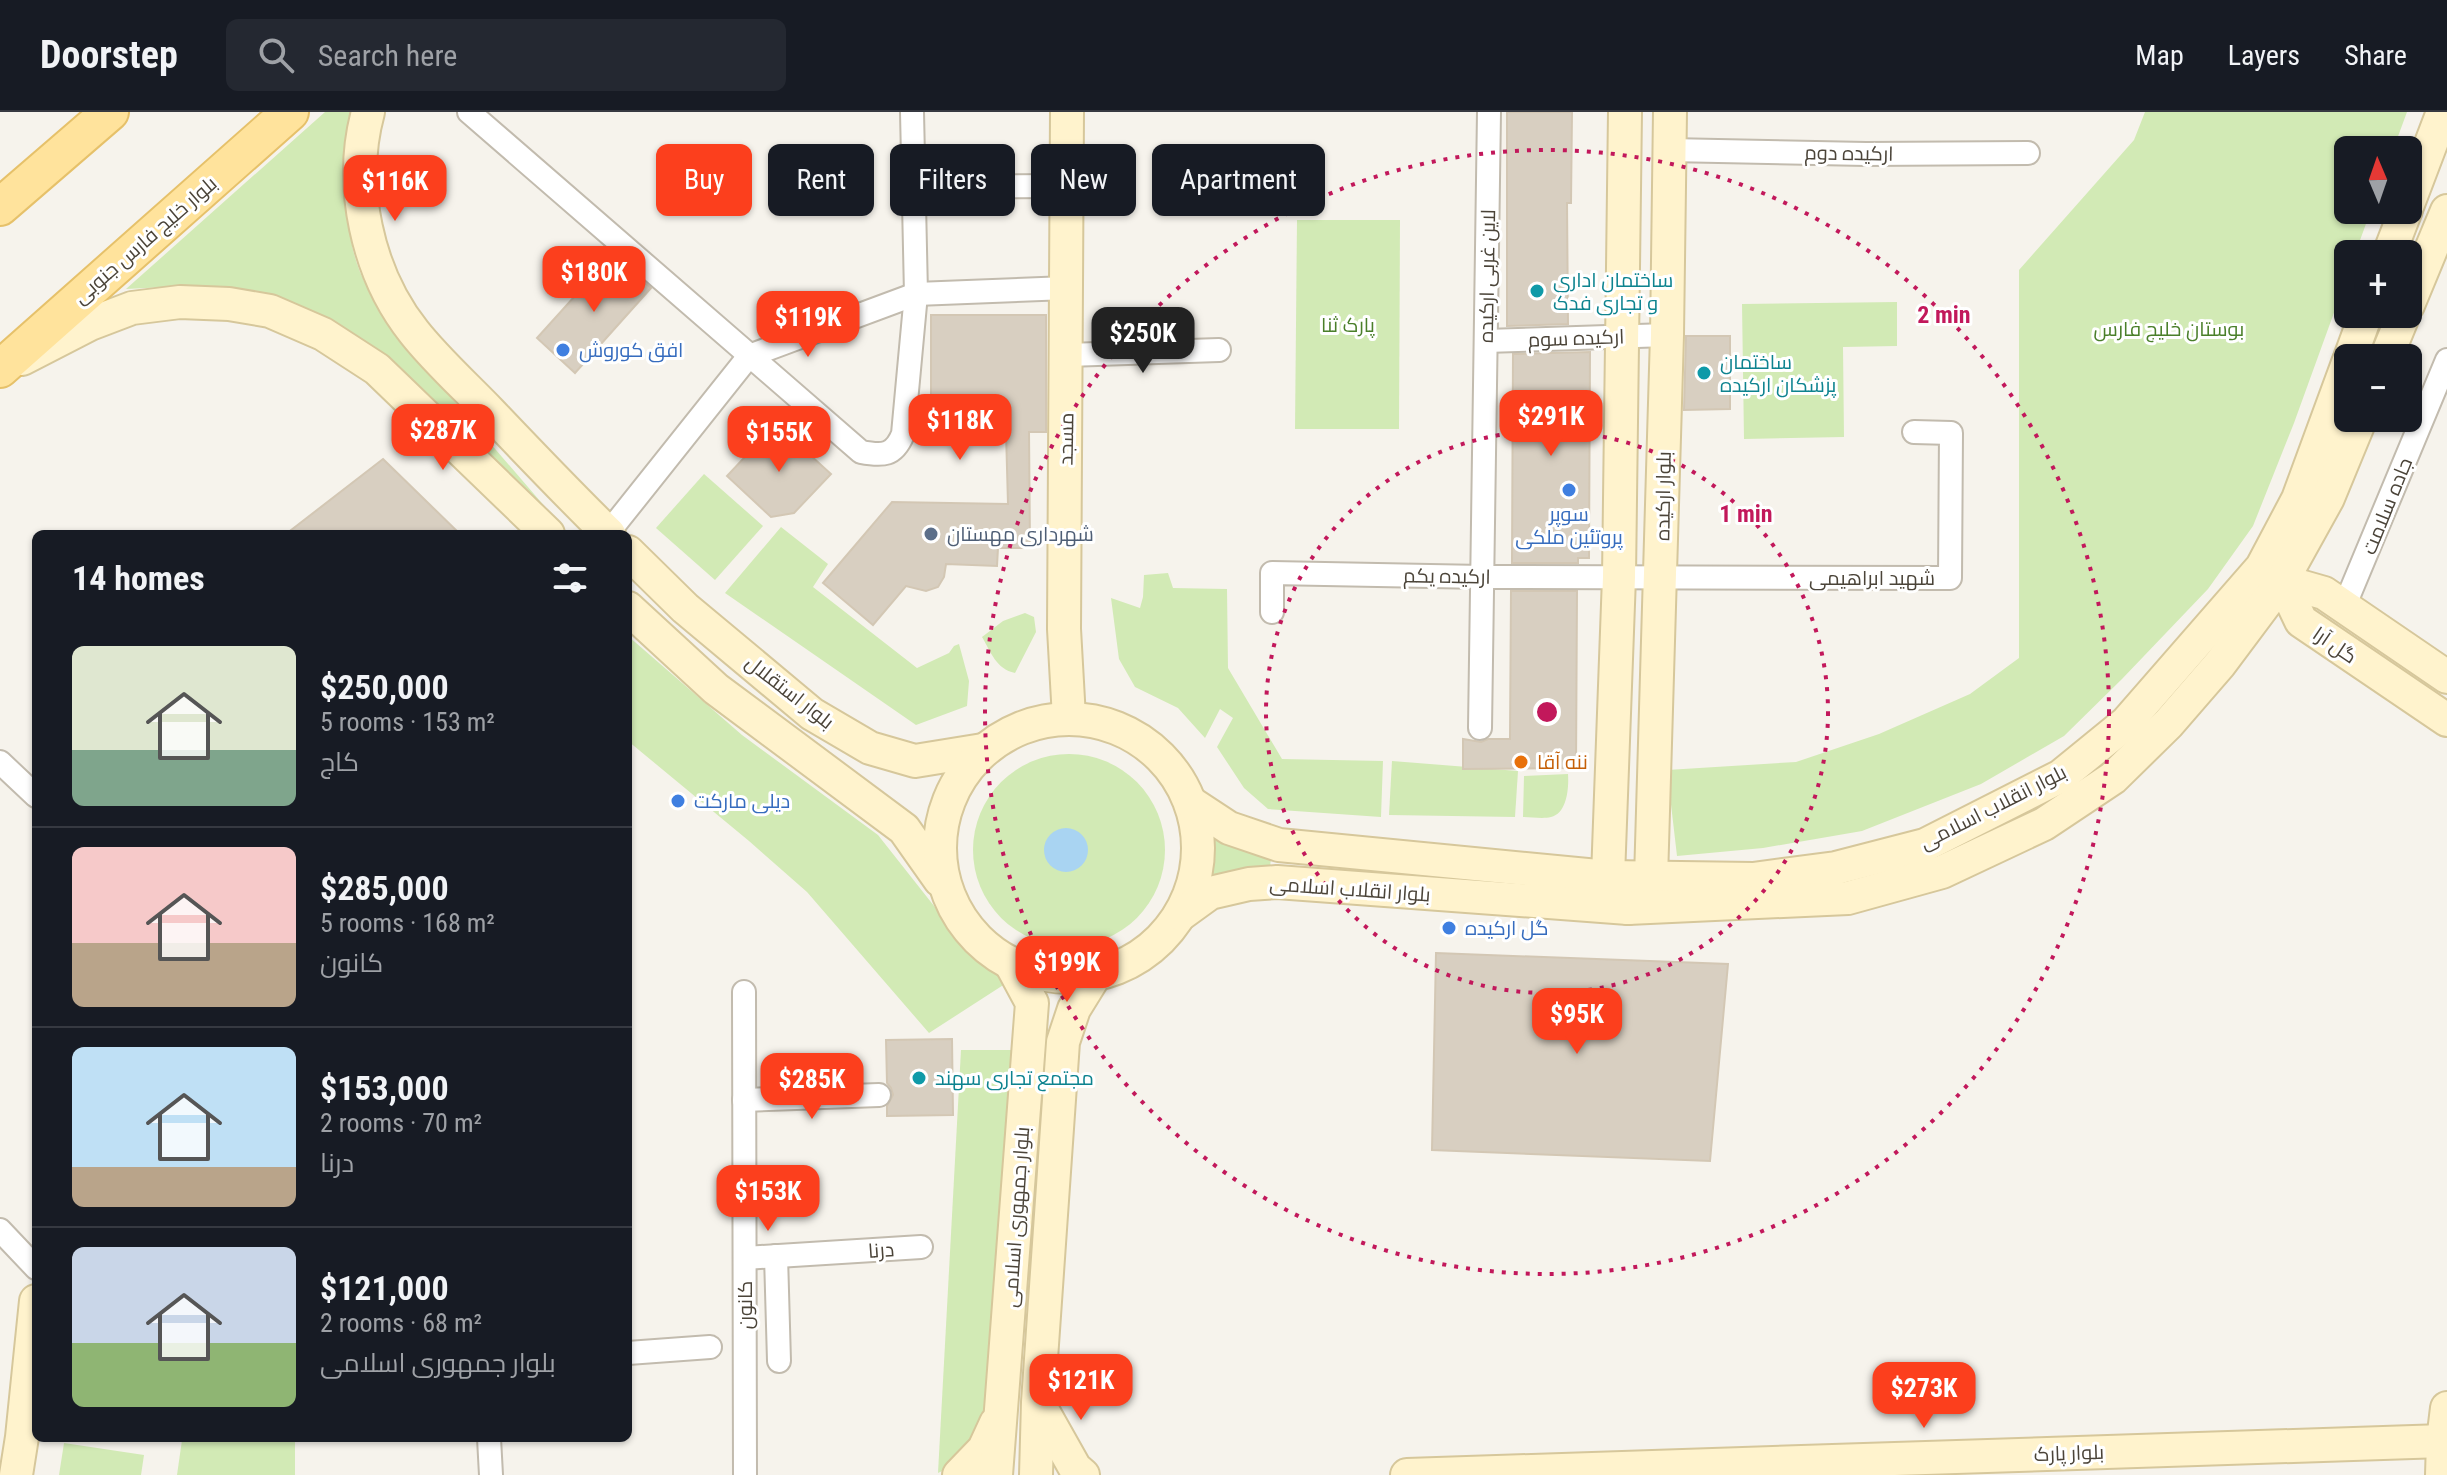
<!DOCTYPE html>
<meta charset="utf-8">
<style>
:root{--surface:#171b24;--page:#242831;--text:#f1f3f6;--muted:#9ea1a6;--line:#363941;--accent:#fc3f1d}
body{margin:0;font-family:"Roboto Condensed",Cairo,sans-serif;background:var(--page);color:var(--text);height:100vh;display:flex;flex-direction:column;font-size:30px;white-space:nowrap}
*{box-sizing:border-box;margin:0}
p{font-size:26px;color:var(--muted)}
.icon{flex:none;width:44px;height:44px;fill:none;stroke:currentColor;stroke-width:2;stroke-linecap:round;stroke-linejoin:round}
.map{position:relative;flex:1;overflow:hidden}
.side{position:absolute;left:32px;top:418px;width:600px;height:912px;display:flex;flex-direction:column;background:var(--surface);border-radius:12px;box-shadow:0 2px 6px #0004}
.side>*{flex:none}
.top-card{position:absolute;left:656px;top:32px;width:760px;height:72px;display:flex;gap:16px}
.needle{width:52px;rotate:358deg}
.controls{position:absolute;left:2334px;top:24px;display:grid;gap:16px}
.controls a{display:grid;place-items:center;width:88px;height:88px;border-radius:12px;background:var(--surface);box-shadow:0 2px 6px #0004;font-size:40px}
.price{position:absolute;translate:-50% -68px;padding:0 18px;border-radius:16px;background:var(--accent);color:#fff;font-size:26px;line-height:52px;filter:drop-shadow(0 2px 4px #0008)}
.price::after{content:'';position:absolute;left:50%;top:48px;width:24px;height:18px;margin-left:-12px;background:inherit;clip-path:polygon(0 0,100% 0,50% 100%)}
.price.current{background:#222;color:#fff}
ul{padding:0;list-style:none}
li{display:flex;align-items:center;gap:24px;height:200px;padding:0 40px}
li+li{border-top:2px solid var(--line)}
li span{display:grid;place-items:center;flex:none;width:224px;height:160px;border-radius:12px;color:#555}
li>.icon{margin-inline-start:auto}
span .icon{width:96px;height:96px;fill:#fffc;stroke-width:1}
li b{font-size:34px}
h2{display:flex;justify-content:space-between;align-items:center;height:96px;padding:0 40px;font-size:34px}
.pill{padding:0 28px;border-radius:12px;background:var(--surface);box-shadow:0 2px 6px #0004;font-size:28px;line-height:72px}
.pill.current{background:var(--accent);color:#fff}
header{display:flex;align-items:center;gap:48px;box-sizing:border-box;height:112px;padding:0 40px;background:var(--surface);border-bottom:2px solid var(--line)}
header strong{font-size:38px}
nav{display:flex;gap:44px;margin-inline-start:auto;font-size:28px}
.search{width:560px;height:72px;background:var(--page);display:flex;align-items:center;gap:20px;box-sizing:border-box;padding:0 28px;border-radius:12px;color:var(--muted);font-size:30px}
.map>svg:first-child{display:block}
</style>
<header>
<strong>Doorstep</strong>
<div class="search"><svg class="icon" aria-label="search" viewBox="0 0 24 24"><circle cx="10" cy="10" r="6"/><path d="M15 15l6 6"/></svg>Search here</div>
<nav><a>Map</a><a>Layers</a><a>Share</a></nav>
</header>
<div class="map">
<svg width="2447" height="1363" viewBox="0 0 2447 1363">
<rect width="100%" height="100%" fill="#f6f3ec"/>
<g fill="#d2eab5">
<path d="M325,0H351C349,52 340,110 360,160C369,182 385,203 398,224L546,396L357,224L299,197L223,176L187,174L126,177Z"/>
<path d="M2145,0H2407L2393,38H2348V98H2371L2355,142H2348V162L2294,311L2253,414L2208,477L2122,567L2064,624L1981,672L1862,719L1763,736L1677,744L1667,658L1796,650L1879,622L1970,582L2019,546V158L2134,28Z"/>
<path d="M1297,108H1400L1399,317H1295Z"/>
<path d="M1897,190V234L1843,235L1844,325L1744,327L1742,192Z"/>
<path d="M704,362L763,414L715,468L656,416Z"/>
<path d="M781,415L828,452L813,475L917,556L949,541L954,534L959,532L969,569L967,594L916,613L725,481Z"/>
<path d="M1168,461L1173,476L1227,477L1228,556L1282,647L1383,649L1381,705L1268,697L1244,676L1217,635L1233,606L1220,597L1205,626L1178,596L1135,575L1119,547L1111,486L1140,496L1143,485L1144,463Z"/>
<path d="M1025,501L1034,505L1036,520L1015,561C996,557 991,540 982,525L1003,509Z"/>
<path d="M628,524L742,623L878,723L953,818L1008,870L929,921L807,780L749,729L628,629Z"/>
<circle cx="1069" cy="738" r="96"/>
<path d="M1392,649L1518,659L1515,705L1389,703Z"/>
<path d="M1568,662C1569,676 1567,701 1551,705C1543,707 1531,705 1523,705L1524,664Z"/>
<path d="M1209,721L1271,743L1270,758L1208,767Z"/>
<path d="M961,938H1020L990,1304L962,1349L938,1361Z"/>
<path d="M237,1326H295V1363H177L182,1328Z"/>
<path d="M64,1331L144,1343L141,1363H59Z"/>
</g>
<circle fill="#a9d4f2" cx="1066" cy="738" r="22"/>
<g fill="#d8cfc1" stroke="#d3c7b4" stroke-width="2">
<path d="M1507,0H1572L1571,91H1567L1568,212L1507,214Z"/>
<path d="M612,143L651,176L575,261L537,226Z"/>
<path d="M931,203H1046V320H1029L1030,436H998L997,454L946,452L944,465L938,475L926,479L906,474L873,513L823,471L892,390L1008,392L1006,320H931Z"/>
<path d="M1686,224H1730V297L1684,298Z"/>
<path d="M1590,240L1589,446H1578V451H1512L1513,242Z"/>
<path d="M776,312L831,362L794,401L771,405L727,364Z"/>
<path d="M383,347L460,422H286Z"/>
<path d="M1511,479H1577L1576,656L1463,657V627L1481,630L1488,627H1510Z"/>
<path d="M1436,841L1728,852L1710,1049L1432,1038Z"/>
<path d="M952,927L953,1003L887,1004V994L893,983L891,976L887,971L886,928Z"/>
</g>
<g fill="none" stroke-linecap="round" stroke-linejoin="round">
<g stroke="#c2bbae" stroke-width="26">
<g id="street">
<path d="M469,0L861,340C883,344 894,344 903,322L916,182L912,0"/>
<path d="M1669,38L1866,42L2028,41"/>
<path d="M914,75L1068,74"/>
<path d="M1486,229L1667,223"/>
<path d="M1067,243L1219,238"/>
<path d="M608,421L749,244L916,182L1067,176"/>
<path d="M2344,495L2447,248"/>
<path d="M1272,500V461L1483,465L1950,466L1951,321L1914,320"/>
<path d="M1480,616L1489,0"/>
<path d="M0,650L36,684"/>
<path d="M744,880L745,1363"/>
<path d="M744,988L879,983"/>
<path d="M0,1118L36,1156"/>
<path d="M776,1144L779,1249"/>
<path d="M745,1146L921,1135"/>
<path d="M628,1241L710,1235"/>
<path d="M489,1326L491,1363"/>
</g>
</g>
<g stroke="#d6c79b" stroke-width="36">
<g id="secondary">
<path d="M368,0C348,73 367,161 414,220C436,248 465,274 490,300C529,341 568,382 609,422"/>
<path d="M1067,0L1064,517L1069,606"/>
<path d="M1625,0L1619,465L1608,765L1628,796L1651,767L1667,223L1670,0"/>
<path d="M2408,92L2443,0"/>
<path d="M2389,142L2406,98"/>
<path d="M2408,193L2447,99"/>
<path d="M2350,246L2366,202"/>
<path d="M2386,246L2404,202"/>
<path d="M22,247L90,212L132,196L180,190L229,192L270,199L323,222L377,257L548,422"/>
<path d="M628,440L685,496L812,602L870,636L915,649L983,638"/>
<path d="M2272,462L2282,469L2324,481L2447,565"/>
<path d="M2282,469L2301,509L2447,608"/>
<path d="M628,496L716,577L904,717L940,768"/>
<circle cx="1069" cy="736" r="129"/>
<path d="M1191,691L1229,716L1279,733L1608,765L1753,767L1836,756L1925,733L2061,664L2126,611L2262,455L2298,387L2348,251"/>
<path d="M1181,802L1210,781L1249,772L1277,770L1628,796L1848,786L1942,760L2044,712L2113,666L2168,612L2220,552L2282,469L2328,386L2361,306"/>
<path d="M1039,1292L1075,1356L1083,1363"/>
<path d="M16,1363L22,1325L36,1189"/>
<path d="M959,1363L984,1337L996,1311"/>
<path d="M996,1363L1032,891L1011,852"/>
<path d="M1036,1363L1038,1290L1063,930L1074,897L1095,863"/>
<path d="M1407,1363L2443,1329"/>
<path d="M2442,1363L2443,1329L2447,1296"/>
</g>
</g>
<g stroke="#e6c16a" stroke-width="40">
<g id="primary">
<path d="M0,95L110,0"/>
<path d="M0,257L290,0"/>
</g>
</g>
<use href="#street" stroke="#fff" stroke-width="22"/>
<use href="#secondary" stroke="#fff3cd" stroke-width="32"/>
<use href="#primary" stroke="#ffe39c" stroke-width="36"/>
</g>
<g fill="none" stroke="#c2185b" stroke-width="4" stroke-dasharray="4 8">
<circle cx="1547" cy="600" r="281"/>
<circle cx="1547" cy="600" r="562"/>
</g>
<g fill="#0f9aa8" stroke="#fff" stroke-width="3">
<circle cx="1537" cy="179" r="8"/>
<circle cx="1704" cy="261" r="8"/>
<circle cx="919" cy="966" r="8"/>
</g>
<g fill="#3f7fe0" stroke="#fff" stroke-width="3">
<circle cx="563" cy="238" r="8"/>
<circle cx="1569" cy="378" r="8"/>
<circle cx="678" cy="689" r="8"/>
<circle cx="1449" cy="816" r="8"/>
</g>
<circle fill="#5c6f8a" stroke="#fff" stroke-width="3" cx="931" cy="422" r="8"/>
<circle fill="#e8710a" stroke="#fff" stroke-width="3" cx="1521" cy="650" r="8"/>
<g text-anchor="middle" stroke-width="6" stroke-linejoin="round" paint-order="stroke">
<g font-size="20" fill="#4b4439" stroke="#fff">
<text transform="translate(1849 41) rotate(1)" y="7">ارکیده دوم</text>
<text transform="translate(145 128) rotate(-41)" y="7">بلوار خلیج فارس جنوبی</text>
<text transform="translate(1487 164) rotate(-89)" y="7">لاین غربی ارکیده</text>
<text transform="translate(1576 226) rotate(-2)" y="7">ارکیده سوم</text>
<text transform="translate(1066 327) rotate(-89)" y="7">مسجد</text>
<text transform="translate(1663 384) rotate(-89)" y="7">بلوار ارکیده</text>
<text transform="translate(2387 394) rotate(-68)" y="7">جاده سلامت</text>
<text transform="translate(1447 464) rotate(1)" y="7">ارکیده یکم</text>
<text x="1872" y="473">شهید ابراهیمی</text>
<text transform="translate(2335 533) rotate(34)" y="7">گل آرا</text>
<text transform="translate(790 580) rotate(38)" y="7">بلوار استقلال</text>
<text transform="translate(1993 695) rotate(-27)" y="7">بلوار انقلاب اسلامی</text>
<text transform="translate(1350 777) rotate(4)" y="7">بلوار انقلاب اسلامی</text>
<text transform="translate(1016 1105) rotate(-86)" y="7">بلوار جمهوری اسلامی</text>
<text transform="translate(881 1138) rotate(-4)" y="7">درنا</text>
<text transform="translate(745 1193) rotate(-90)" y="7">کانون</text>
<text transform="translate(2069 1341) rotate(-2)" y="7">بلوار پارک</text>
</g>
<g font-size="20" fill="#0d838f" stroke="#fff" text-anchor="start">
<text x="1553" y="175">ساختمان اداری<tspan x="1553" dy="23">و تجاری فدک</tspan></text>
<text x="1720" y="257">ساختمان<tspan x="1720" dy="23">پزشکان ارکیده</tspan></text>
<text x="935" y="973">مجتمع تجاری سهند</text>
</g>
<g font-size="20" fill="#4a7f2a" stroke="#fff">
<text x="1348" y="220">پارک ثنا</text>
<text x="2169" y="224">بوستان خلیج فارس</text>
</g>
<g font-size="20" fill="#366cbe" stroke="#fff" text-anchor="start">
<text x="579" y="245">افق کوروش</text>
<text x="1569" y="409" text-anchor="middle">سوپر<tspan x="1569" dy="23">پروتئین ملکی</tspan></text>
<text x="694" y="696">دیلی مارکت</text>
<text x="1465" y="823">گل ارکیده</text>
</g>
<g font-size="20" fill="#4e5e75" stroke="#fff" text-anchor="start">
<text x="947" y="429">شهرداری مهستان</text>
</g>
<g font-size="20" fill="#c56008" stroke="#fff" text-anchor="start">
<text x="1537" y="657">ننه آقا</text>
</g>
</g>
<circle cx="1547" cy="600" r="12" fill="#c2185b" stroke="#fff" stroke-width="4"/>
<g font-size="24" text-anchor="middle" font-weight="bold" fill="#c2185b" stroke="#fff" stroke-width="6" stroke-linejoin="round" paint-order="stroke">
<text x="1944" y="211">2 min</text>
<text x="1746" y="410">1 min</text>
</g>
</svg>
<div class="controls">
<a><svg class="needle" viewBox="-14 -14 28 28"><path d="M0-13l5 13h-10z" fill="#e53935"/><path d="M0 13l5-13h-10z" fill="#9ea1a6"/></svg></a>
<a>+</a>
<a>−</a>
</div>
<b class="price" style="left:395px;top:111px">$116K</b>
<b class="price" style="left:594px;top:202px">$180K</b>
<b class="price" style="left:808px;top:247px">$119K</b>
<b class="price current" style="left:1143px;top:263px">$250K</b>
<b class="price" style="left:1551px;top:346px">$291K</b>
<b class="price" style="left:960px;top:350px">$118K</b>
<b class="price" style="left:443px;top:360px">$287K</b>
<b class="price" style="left:779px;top:362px">$155K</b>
<b class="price" style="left:1067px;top:892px">$199K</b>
<b class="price" style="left:1577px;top:944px">$95K</b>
<b class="price" style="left:812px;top:1009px">$285K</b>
<b class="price" style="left:768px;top:1121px">$153K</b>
<b class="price" style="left:1081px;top:1310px">$121K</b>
<b class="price" style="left:1924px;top:1318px">$273K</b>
<div class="top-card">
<a class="pill current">Buy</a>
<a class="pill">Rent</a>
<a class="pill">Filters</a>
<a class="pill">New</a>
<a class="pill">Apartment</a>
</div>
<section class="side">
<h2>14 homes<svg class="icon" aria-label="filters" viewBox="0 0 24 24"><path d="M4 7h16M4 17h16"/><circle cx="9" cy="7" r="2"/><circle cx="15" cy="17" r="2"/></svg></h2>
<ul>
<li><span style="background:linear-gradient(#dfe7d0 65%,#7fa58c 0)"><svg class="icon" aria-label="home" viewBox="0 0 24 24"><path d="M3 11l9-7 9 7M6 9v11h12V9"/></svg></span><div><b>$250,000</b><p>5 rooms · 153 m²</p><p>کاج</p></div></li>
<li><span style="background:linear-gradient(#f6c9c9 60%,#b9a48a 0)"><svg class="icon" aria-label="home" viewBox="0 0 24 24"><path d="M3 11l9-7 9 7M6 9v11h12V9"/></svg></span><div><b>$285,000</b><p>5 rooms · 168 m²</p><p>کانون</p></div></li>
<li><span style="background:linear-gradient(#bfe0f5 75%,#b9a48a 0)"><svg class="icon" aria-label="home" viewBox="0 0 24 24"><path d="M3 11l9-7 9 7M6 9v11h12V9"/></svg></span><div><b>$153,000</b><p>2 rooms · 70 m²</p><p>درنا</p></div></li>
<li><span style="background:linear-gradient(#c9d6e8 60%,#8fb573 0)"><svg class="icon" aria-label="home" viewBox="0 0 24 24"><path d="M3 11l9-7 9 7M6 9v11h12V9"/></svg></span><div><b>$121,000</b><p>2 rooms · 68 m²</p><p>بلوار جمهوری اسلامی</p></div></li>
</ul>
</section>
</div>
